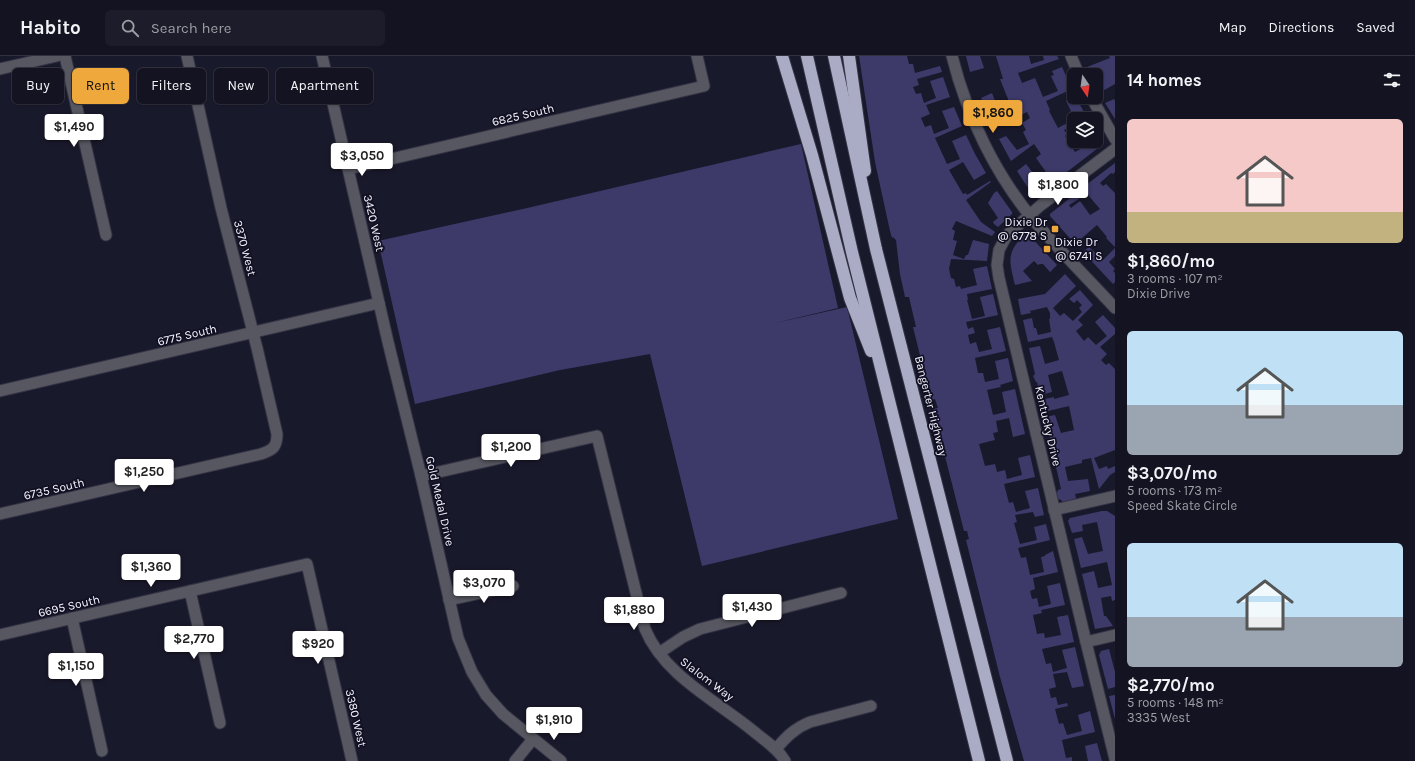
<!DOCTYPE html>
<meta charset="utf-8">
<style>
:root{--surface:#131321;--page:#1c1c2a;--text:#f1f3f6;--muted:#9d9ea5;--line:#32323f;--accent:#eea83c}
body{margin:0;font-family:Karla,sans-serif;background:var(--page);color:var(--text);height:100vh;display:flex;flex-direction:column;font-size:15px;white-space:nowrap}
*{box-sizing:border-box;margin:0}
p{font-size:13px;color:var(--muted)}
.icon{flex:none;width:22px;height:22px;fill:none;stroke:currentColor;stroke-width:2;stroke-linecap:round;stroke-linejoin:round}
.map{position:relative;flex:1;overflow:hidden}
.drawer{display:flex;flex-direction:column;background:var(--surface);width:300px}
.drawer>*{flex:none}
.hud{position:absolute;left:12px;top:12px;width:380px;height:36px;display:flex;gap:8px}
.needle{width:26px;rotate:167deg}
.tools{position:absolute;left:1067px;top:12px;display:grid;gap:8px}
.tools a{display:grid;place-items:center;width:36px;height:36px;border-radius:6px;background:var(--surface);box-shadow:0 1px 3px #0004,0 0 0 1px var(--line);font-size:20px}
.price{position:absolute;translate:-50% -34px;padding:0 9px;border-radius:4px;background:#fff;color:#222;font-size:13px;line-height:26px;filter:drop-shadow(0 1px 2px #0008)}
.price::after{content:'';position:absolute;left:50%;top:24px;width:12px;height:9px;margin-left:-6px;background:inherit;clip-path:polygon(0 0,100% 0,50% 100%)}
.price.selected{background:var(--accent);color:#111}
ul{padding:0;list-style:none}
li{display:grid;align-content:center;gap:8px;height:212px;padding:0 12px}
li span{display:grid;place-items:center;height:124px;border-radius:6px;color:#555}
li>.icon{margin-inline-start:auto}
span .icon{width:72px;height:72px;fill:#fffc;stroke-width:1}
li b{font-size:17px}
h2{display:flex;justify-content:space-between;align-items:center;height:48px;padding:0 12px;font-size:17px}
.pill{padding:0 14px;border-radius:6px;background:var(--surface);box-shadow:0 1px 3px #0004,0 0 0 1px var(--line);font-size:14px;line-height:36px}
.pill.selected{background:var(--accent);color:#111}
header{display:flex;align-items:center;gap:24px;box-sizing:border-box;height:56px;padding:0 20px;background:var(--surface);border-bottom:1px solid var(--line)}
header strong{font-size:19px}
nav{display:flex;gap:22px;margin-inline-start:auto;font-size:14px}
.search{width:280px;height:36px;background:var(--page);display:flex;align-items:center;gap:10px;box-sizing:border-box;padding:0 14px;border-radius:6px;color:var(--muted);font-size:15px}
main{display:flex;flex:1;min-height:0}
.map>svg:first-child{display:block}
</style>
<header>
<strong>Habito</strong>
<div class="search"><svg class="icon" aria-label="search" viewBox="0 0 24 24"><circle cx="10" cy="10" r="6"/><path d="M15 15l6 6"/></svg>Search here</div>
<nav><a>Map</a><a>Directions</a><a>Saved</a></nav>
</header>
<main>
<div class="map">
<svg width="1115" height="705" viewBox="0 0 1115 705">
<rect width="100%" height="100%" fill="#19192c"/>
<g fill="#3d3a6a">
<path d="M859,0H907L909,8H913L915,17L940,10L942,16L917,23L919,29L913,31L916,38L921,37L924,47L936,42L930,25L943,21L950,41L926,49L930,58L921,62L925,71L931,69L934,78L949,72L942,55L954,51L962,70L935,82L947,108L960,103L952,85L966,79L975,98L986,117L974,124L963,106L949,114L963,138L966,137L967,139L990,125L991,126L966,144L981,166L995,176L992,180L956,165L952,173L955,175L953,184L957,185L953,199L964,203L966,199H968L973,184L989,188L987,205L951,203L949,213L951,222L954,223L956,231L960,230L961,233L977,229L973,213L987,210L992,233L967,238L968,244H967L972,263L985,260L980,241L993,238L998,259L966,266L968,273L973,271L975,277L968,279L970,288L976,286L979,296L992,293L987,274L1000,271L1006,295L975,302L978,317H983L985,326L999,323L995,305L1008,302L1013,325L1000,329L1001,331L987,334L993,359L1006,356L1002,336L1015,333L1025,378L1013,381L1009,362L996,365L998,376L993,377L995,384L979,388L985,410L995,408L997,416L1005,414L1007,423L1022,419L1018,402L1030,399L1035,421L1004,428L1009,447L1013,446L1016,456L1030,452L1025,435L1038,432L1044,459L1035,461L1033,456L1015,459L1017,466L1014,467L1020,488L1037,484L1034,471L1046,468L1050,484L1018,492L1021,502L1026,501L1030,519L1044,516L1041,501L1045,500V499L1053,495L1058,516L1033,522L1035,533L1030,535L1032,543L1037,542L1039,551L1051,548L1047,530L1060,527L1065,549L1041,554L1042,557L1033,559L1037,578L1044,577L1045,582L1061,579L1057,561L1068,559L1074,586L1042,593L1046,608L1051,607L1053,616L1067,612L1062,594L1075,591L1084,630L1072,632L1067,616L1053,618L1056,631L1049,633L1051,642L1056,641L1058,649L1067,647L1068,650L1055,653L1059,668L1063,667L1067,679L1082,675L1078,659L1090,655L1095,676L1062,684L1066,702L1072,701V705H1024L1000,621L966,484L969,483L967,475H964L933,353L938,352L935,343L931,344L913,271H916L909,241H905L900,218L896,184L893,181L892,182L890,175L875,106Z"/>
<path d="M966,0H980L984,12L970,16Z"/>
<path d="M996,0H1029L1031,8L1044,4L1043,0H1057L1059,3L1018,17L1022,27L1035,22L1043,41L1058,35L1051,20L1054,19L1052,15L1062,11L1072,33L1046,45L1050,54L1049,55L1058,72L1073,64L1069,57L1071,55L1066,45L1076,41L1087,62L1084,63H1074V69L1064,74L1067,78L1065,80L1075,96L1088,89L1086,85H1096V76L1102,84V89L1037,139L1032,138L1017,115L1026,108L1037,122L1046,116L1036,102L1041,98L1034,88L1011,105L999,83L1006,80L1017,94L1029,88L1023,76L1026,74L1022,67L1030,62L1027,56L994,72L981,42L992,37L998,53L1010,48L1000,23H1003Z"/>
<path d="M1109,0H1115V28L1099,37L1096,31V19H1090L1087,11L1110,2Z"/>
<path d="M1114,43L1115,45V63L1105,47Z"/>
<path d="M801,88L838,252L771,268L847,251L898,463L702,510L650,298L560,314L415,348L378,185L523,153Z"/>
<path d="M1115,107V116L1113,118L1111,117L1100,127L1103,130L1106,128L1115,137V191L1106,182L1107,181L1097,169L1075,188L1050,160V158L1075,138L1079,143L1069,149L1071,152L1080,145L1090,159L1100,153L1082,132Z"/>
<path d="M997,135L1012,156V158L998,171L994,168L993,166L998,162L988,147L994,137Z"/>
<path d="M1025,178H1028L1057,209L1050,216L1043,208H1040L1038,209L1034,205L1023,215L1032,225L1015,229C1009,204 1006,197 1025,178Z"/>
<path d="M1089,191L1103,204L1115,192V200L1109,206L1115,213L1113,215L1115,217V226L1113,228L1083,196Z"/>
<path d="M1065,218L1076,230L1053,252L1060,260L1064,257L1073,265L1082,256L1079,252L1082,249L1077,244L1074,247L1069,243L1080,234L1093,249L1078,264L1083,269L1076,275L1084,285L1088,281L1096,289L1107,280L1095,266L1103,259L1115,272V278L1100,291L1107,298L1101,304L1106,309L1109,307L1115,313V394L1094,402L1099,413L1107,410L1108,413L1115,410V416L1110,419L1099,433L1091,402L1082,404V407L1065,411L1068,425L1088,423L1090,435L1075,438L1076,442L1071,446L1064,447L1061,444L1056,442V439L1058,434L1061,433L1045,361L1055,359L1061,377L1074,374L1069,350L1044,356L1041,344L1054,341V343L1069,339L1062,315L1048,319L1052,336L1040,339L1037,326H1036L1033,320L1035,318L1029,292L1040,290L1045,308L1059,304L1054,286L1052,281L1028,286L1023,264L1032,262L1034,272H1036L1038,279L1051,276L1049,263H1050V257L1047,251L1030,255L1031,257L1021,259L1018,243L1045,238Z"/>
<path d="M1102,455H1107L1115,460V544L1112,545L1111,540L1101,542L1104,560H1106L1113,570L1095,573L1082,518L1094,515L1098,532L1112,529L1107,506L1081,512L1074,483L1082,481L1088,498L1103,495L1097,466L1082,469L1083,475L1072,477L1068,465L1070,462Z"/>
<path d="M1109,593L1115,616V631L1108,633L1099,599L1101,595Z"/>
<path d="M1115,639V663L1109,640Z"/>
<path d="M1097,687L1102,705H1088L1085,690Z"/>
</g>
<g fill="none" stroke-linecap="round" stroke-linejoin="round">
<g stroke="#333345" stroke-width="13">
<g id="minor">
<path d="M65,0L106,179"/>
<path d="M322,0L388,286L421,420L458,582L472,616L486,639L503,658L561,705"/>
<path d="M952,0C967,60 996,120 1036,167C1061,196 1089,224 1115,252"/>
<path d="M1071,0L1079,19"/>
<path d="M0,13L57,0"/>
<path d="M1091,41L1115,83"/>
<path d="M1115,93L1041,149L1007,179L999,194L997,209L999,222L1086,586L1115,703"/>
<path d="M348,113L704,30L697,0"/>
<path d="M0,335L379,247"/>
<path d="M421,420L597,380L645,573C665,621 718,645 757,678C767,686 779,694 785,705"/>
<path d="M1054,454L1115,440"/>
<path d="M0,458L261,398C273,394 277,391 277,378L257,292L221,152L187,0"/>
<path d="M190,535L220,667"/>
<path d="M449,544L513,530"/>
<path d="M72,562L102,695"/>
<path d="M0,579L307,508L352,705"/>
<path d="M1086,586L1115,579"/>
<path d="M659,597L683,581L700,573L841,537"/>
<path d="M776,693C786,681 795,672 810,666L871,650"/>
<path d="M515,705L533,683"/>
</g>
</g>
<g stroke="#333345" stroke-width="14">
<g id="highway">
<path d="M782,0L812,99L850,242L871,295"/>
<path d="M807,0L852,196L979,705"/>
<path d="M834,0L876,193L1007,705"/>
<path d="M849,0L865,115"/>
</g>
</g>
<use href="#minor" stroke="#575761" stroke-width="11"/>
<use href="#highway" stroke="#aaabc4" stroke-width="12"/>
</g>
<g fill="#eea83c" stroke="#111022" stroke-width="1.5">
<rect x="1051" y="169" width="8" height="8" rx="2"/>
<rect x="1043" y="189" width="8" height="8" rx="2"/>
</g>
<g text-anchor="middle" stroke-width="3.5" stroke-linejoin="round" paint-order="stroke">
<g font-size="12" fill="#f2f2fd" stroke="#111022">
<text transform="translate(523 59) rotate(-13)" y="4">6825 South</text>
<text transform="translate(374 167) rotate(77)" y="4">3420 West</text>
<text transform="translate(245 192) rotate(75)" y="4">3370 West</text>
<text transform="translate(187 279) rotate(-13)" y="4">6775 South</text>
<text transform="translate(931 350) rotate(76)" y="4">Bangerter Highway</text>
<text transform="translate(1048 370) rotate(77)" y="4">Kentucky Drive</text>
<text transform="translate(54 433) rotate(-13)" y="4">6735 South</text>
<text transform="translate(440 445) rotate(77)" y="4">Gold Medal Drive</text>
<text transform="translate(69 550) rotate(-13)" y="4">6695 South</text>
<text transform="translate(707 623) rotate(37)" y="4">Slalom Way</text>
<text transform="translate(356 662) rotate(77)" y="4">3380 West</text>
</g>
<g font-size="12" fill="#f2f2fd" stroke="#111022" text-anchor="end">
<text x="1047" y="170">Dixie Dr<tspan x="1047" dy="14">@ 6778 S</tspan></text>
<text x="1055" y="190" text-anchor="start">Dixie Dr<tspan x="1055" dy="14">@ 6741 S</tspan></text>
</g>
</g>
</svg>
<div class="tools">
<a><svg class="needle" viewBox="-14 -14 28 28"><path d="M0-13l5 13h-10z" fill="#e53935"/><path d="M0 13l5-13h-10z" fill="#9d9ea5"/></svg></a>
<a><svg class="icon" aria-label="layers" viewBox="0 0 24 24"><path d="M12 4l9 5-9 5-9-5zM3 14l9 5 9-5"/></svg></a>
</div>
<b class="price selected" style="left:993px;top:78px">$1,860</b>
<b class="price" style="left:74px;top:92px">$1,490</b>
<b class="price" style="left:362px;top:121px">$3,050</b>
<b class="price" style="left:1058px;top:150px">$1,800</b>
<b class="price" style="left:511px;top:412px">$1,200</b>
<b class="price" style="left:144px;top:437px">$1,250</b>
<b class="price" style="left:151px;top:532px">$1,360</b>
<b class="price" style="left:484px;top:548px">$3,070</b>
<b class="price" style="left:752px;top:572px">$1,430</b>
<b class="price" style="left:634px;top:575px">$1,880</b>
<b class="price" style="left:194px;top:604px">$2,770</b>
<b class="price" style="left:318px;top:609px">$920</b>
<b class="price" style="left:76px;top:631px">$1,150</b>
<b class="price" style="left:554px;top:685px">$1,910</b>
<div class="hud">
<a class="pill">Buy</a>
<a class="pill selected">Rent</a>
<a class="pill">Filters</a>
<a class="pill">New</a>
<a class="pill">Apartment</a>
</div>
</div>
<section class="drawer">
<h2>14 homes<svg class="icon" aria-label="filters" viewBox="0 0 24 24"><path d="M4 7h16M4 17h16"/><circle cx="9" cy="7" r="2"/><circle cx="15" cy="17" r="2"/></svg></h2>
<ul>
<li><span style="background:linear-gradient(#f6c9c9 75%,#c2b280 0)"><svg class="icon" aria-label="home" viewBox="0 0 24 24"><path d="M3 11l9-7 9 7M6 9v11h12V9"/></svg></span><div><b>$1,860/mo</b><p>3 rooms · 107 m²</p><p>Dixie Drive</p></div></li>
<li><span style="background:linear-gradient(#bfe0f5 60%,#9aa5b1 0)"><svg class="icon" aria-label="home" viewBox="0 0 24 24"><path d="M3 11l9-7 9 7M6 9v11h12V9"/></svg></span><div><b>$3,070/mo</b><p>5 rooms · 173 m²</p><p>Speed Skate Circle</p></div></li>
<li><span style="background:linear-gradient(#bfe0f5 60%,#9aa5b1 0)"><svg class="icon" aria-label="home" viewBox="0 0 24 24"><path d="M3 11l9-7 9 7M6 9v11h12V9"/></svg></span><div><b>$2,770/mo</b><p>5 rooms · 148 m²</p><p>3335 West</p></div></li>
</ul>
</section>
</main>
